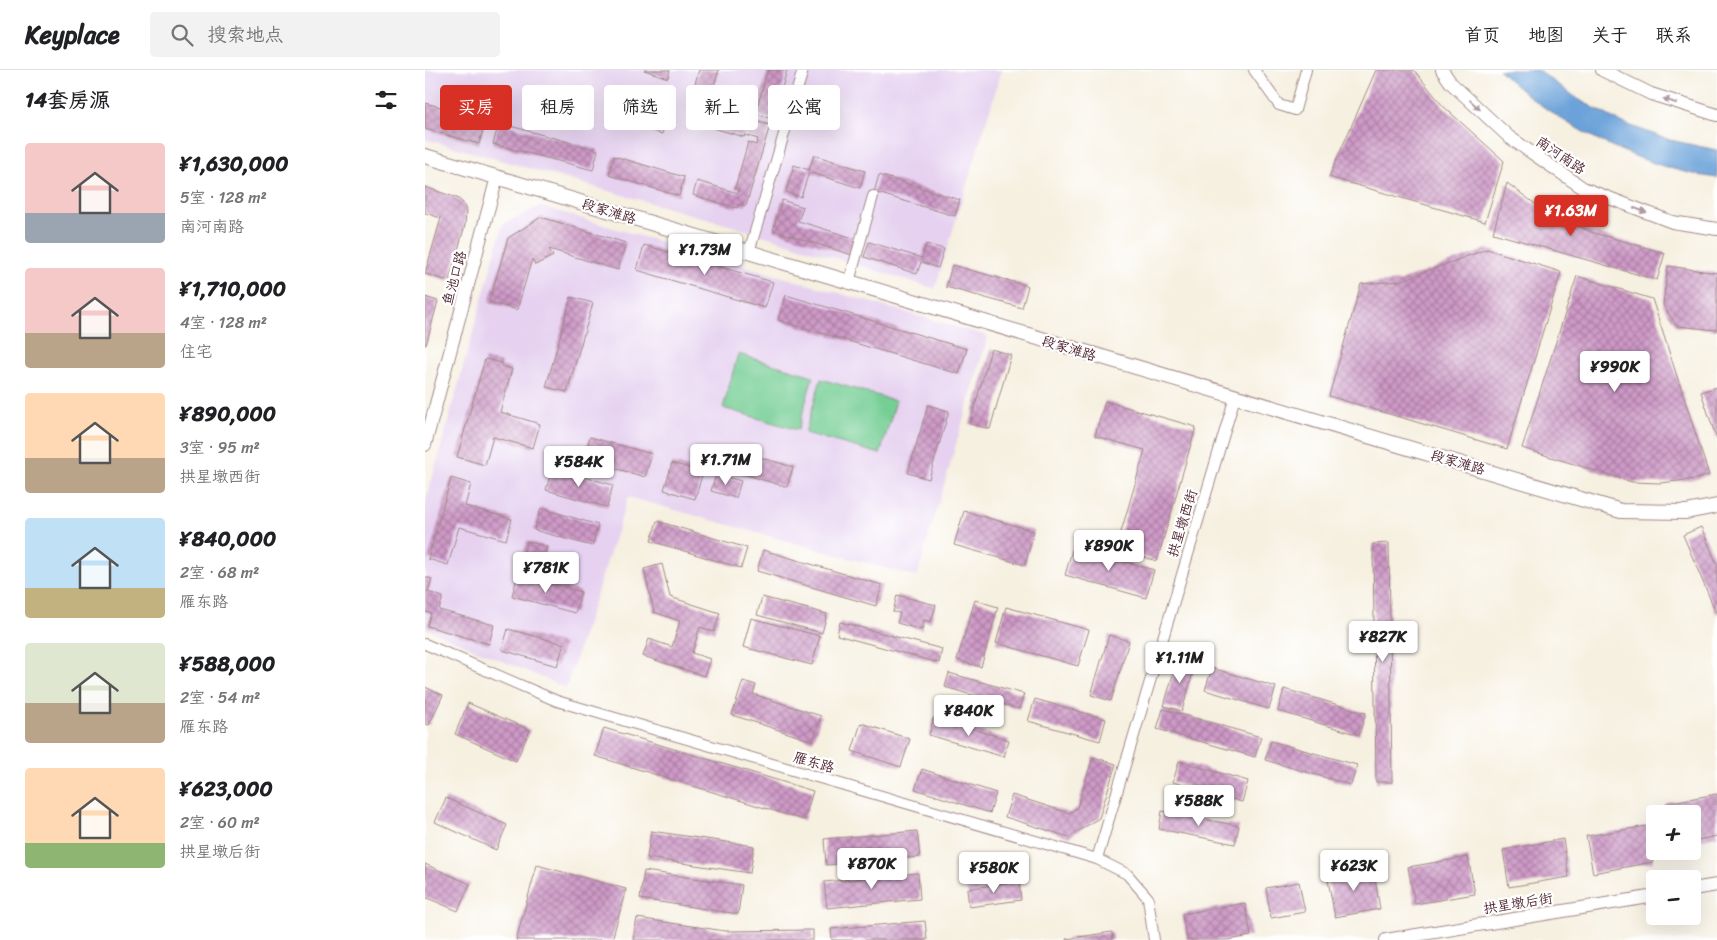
<!DOCTYPE html>
<html lang="zh">
<meta charset="utf-8">
<style>
:root{--surface:#fff;--page:#f2f2f2;--text:#202124;--muted:#757577;--line:#e0e0e0;--accent:#d93025}
body{margin:0;font-family:Sriracha,"LXGW WenKai TC",sans-serif;background:var(--page);color:var(--text);height:100vh;display:flex;flex-direction:column;font-size:19px;white-space:nowrap}
*{box-sizing:border-box;margin:0}
p{font-size:16px;color:var(--muted)}
.icon{flex:none;width:28px;height:28px;fill:none;stroke:currentColor;stroke-width:2;stroke-linecap:round;stroke-linejoin:round}
.map{position:relative;flex:1;overflow:hidden}
.sheet{display:flex;flex-direction:column;background:var(--surface);width:425px}
.sheet>*{flex:none}
.banner{position:absolute;left:15px;top:15px;width:475px;height:45px;display:flex;gap:10px}
.fabs{position:absolute;left:1221px;top:735px;display:grid;gap:10px}
.fabs a{display:grid;place-items:center;width:55px;height:55px;border-radius:5px;background:var(--surface);box-shadow:0 5px 20px #0002;font-size:25px}
.price{position:absolute;translate:-50% -42px;padding:0 11px;border-radius:5px;background:#fff;color:#222;font-size:16px;line-height:32px;filter:drop-shadow(0 1px 2px #0008)}
.price::after{content:'';position:absolute;left:50%;top:30px;width:15px;height:11px;margin-left:-8px;background:inherit;clip-path:polygon(0 0,100% 0,50% 100%)}
.price.current{background:var(--accent);color:#fff}
ul{padding:0;list-style:none}
li{display:flex;align-items:center;gap:15px;height:125px;padding:0 25px}
li span{display:grid;place-items:center;flex:none;width:140px;height:100px;border-radius:5px;color:#555}
li>.icon{margin-inline-start:auto}
span .icon{width:60px;height:60px;fill:#fffc;stroke-width:1}
li b{font-size:21px}
h2{display:flex;justify-content:space-between;align-items:center;height:60px;padding:0 25px;font-size:21px}
.chip{padding:0 18px;border-radius:5px;background:var(--surface);box-shadow:0 5px 20px #0002;font-size:18px;line-height:45px}
.chip.current{background:var(--accent);color:#fff}
header{display:flex;align-items:center;gap:30px;box-sizing:border-box;height:70px;padding:0 25px;background:var(--surface);border-bottom:1px solid var(--line)}
header strong{font-size:24px}
nav{display:flex;gap:28px;margin-inline-start:auto;font-size:18px}
.search{width:350px;height:45px;background:var(--page);display:flex;align-items:center;gap:12px;box-sizing:border-box;padding:0 18px;border-radius:5px;color:var(--muted);font-size:19px}
main{display:flex;flex:1;min-height:0}
.map>svg:first-child{display:block}
</style>
<header>
<strong>Keyplace</strong>
<div class="search"><svg class="icon" aria-label="search" viewBox="0 0 24 24"><circle cx="10" cy="10" r="6"/><path d="M15 15l6 6"/></svg>搜索地点</div>
<nav><a>首页</a><a>地图</a><a>关于</a><a>联系</a></nav>
</header>
<main>
<section class="sheet">
<h2>14套房源<svg class="icon" aria-label="filters" viewBox="0 0 24 24"><path d="M4 7h16M4 17h16"/><circle cx="9" cy="7" r="2"/><circle cx="15" cy="17" r="2"/></svg></h2>
<ul>
<li><span style="background:linear-gradient(#f6c9c9 70%,#9aa5b1 0)"><svg class="icon" aria-label="home" viewBox="0 0 24 24"><path d="M3 11l9-7 9 7M6 9v11h12V9"/></svg></span><div><b>¥1,630,000</b><p>5室 · 128 m²</p><p>南河南路</p></div></li>
<li><span style="background:linear-gradient(#f6c9c9 65%,#b9a48a 0)"><svg class="icon" aria-label="home" viewBox="0 0 24 24"><path d="M3 11l9-7 9 7M6 9v11h12V9"/></svg></span><div><b>¥1,710,000</b><p>4室 · 128 m²</p><p>住宅</p></div></li>
<li><span style="background:linear-gradient(#ffd9b3 65%,#b9a48a 0)"><svg class="icon" aria-label="home" viewBox="0 0 24 24"><path d="M3 11l9-7 9 7M6 9v11h12V9"/></svg></span><div><b>¥890,000</b><p>3室 · 95 m²</p><p>拱星墩西街</p></div></li>
<li><span style="background:linear-gradient(#bfe0f5 70%,#c2b280 0)"><svg class="icon" aria-label="home" viewBox="0 0 24 24"><path d="M3 11l9-7 9 7M6 9v11h12V9"/></svg></span><div><b>¥840,000</b><p>2室 · 68 m²</p><p>雁东路</p></div></li>
<li><span style="background:linear-gradient(#dfe7d0 60%,#b9a48a 0)"><svg class="icon" aria-label="home" viewBox="0 0 24 24"><path d="M3 11l9-7 9 7M6 9v11h12V9"/></svg></span><div><b>¥588,000</b><p>2室 · 54 m²</p><p>雁东路</p></div></li>
<li><span style="background:linear-gradient(#ffd9b3 75%,#8fb573 0)"><svg class="icon" aria-label="home" viewBox="0 0 24 24"><path d="M3 11l9-7 9 7M6 9v11h12V9"/></svg></span><div><b>¥623,000</b><p>2室 · 60 m²</p><p>拱星墩后街</p></div></li>
</ul>
</section>
<div class="map">
<svg width="1292" height="870" viewBox="0 0 1292 870">
<defs>
<pattern id="building-cross-hatch" width="8" height="8" patternUnits="userSpaceOnUse" patternTransform="scale(1.25)"><rect width="8" height="8" fill="#ce9ac7"/><path d="M0 0l8 8M0 8l8-8" fill="none" stroke="#a97da2"/></pattern>
</defs>
<rect width="100%" height="100%" fill="#fff"/>
<filter id="ink" filterUnits="userSpaceOnUse"><feTurbulence type="fractalNoise" baseFrequency=".02" numOctaves="2"/><feDisplacementMap in="SourceGraphic" scale="10" xChannelSelector="R" yChannelSelector="G"/><feConvolveMatrix kernelMatrix="1 2 1 2 8 2 1 2 1" color-interpolation-filters="sRGB"/></filter>
<filter id="wash" filterUnits="userSpaceOnUse"><feTurbulence type="fractalNoise" baseFrequency=".0096" numOctaves="4" result="noise"/><feDisplacementMap in="SourceGraphic" scale="20" xChannelSelector="R" yChannelSelector="G"/><feGaussianBlur stdDeviation="1.12" result="paint"/><feColorMatrix in="noise" values="0 0 0 0 0 0 0 0 0 0 0 0 0 0 0 0 0 1.4 0 .05"/><feComposite in="paint" operator="in"/></filter>
<g filter="url(#wash)">
<rect width="100%" height="100%" fill="#f6f0e0"/>
<g fill="#e6d2f0">
<path d="M0,0H577L510,219L321,160L0,69Z"/>
<path d="M115,136L212,165L563,266L492,507L203,427L141,618L0,558V434L78,154Z"/>
</g>
<g fill="#75ce94" stroke="#607660">
<path d="M313,284L388,306L373,360L298,338Z"/>
<path d="M396,309L471,331L455,384L380,363Z"/>
</g>
<path fill="#6ba2d9" stroke="#5a6082" d="M1074,0H1113L1153,29L1195,52L1245,70L1292,80V108C1215,98 1129,54 1074,0Z"/>
<g id="blocks">
<g fill="url(#building-cross-hatch)">
<path d="M219,0H245L243,8Z"/>
<path d="M274,0H294L287,22L269,17Z"/>
<path d="M343,0H362L348,49L330,44Z"/>
<path d="M951,0H989L1018,36L1079,91L1060,152L904,107Z"/>
<path d="M199,25L245,38L237,64L192,51Z"/>
<path d="M0,33L61,49L54,74L0,59Z"/>
<path d="M290,41L345,55L321,136L313,134L312,138L268,125L272,111L313,123L314,119L310,118L323,72L331,75L333,69L320,65L319,67L285,57Z"/>
<path d="M74,53L173,80L168,100L68,74Z"/>
<path d="M389,85L440,101L435,118L384,102L376,127L361,122L369,95L384,100Z"/>
<path d="M189,86L259,107L254,126L184,105Z"/>
<path d="M454,105L535,130L530,146L449,122Z"/>
<path d="M1082,113L1117,139L1166,162L1240,183L1232,210L1068,163Z"/>
<path d="M0,117L32,128L38,133L41,140L40,155L24,211L0,204L16,148L0,143Z"/>
<path d="M357,130L378,137L373,151L432,169L427,185L348,160Z"/>
<path d="M116,147L201,173L193,200L124,179L128,186L110,195L107,189L92,240L64,232L83,168Z"/>
<path d="M444,172L497,188L501,174L519,179L513,198L496,192L492,204L439,187Z"/>
<path d="M219,175L348,212L340,238L212,200Z"/>
<path d="M1062,179L1136,202L1082,379L904,326L936,214L975,211Z"/>
<path d="M527,195L603,216L597,238L521,217Z"/>
<path d="M1243,196L1292,203V260L1252,256L1238,235Z"/>
<path d="M1152,206L1227,229L1284,405L1271,409L1235,413L1207,412L1097,378Z"/>
<path d="M361,225L542,279L534,304L353,250Z"/>
<path d="M0,227L13,231L1,275H0Z"/>
<path d="M146,227L168,233L142,322L121,317Z"/>
<path d="M566,279L586,285L565,359L545,354Z"/>
<path d="M60,289L77,293L76,296L87,299L75,342L115,354L108,378L68,367L60,395L32,387Z"/>
<path d="M1292,317V370L1276,322Z"/>
<path d="M680,331L771,357L732,491L691,479L720,380L670,366Z"/>
<path d="M503,335L524,341L504,409L483,403Z"/>
<path d="M165,367L227,384L220,407L158,389Z"/>
<path d="M307,379L368,397L362,417L301,399Z"/>
<path d="M247,393L278,402L270,429L239,420Z"/>
<path d="M127,398L188,415L182,437L121,420Z"/>
<path d="M291,404L316,411L311,428L286,421Z"/>
<path d="M26,408L46,414L40,436L87,449L81,470L34,457L23,495L3,489Z"/>
<path d="M116,438L173,455L167,476L109,460Z"/>
<path d="M539,441L609,461L600,495L529,475Z"/>
<path d="M232,451L322,478L316,498L226,471Z"/>
<path d="M1276,457L1292,494V545L1258,465Z"/>
<path d="M102,471L122,477L115,504L94,498Z"/>
<path d="M964,473L967,712H951L948,474Z"/>
<path d="M648,477L729,500L721,528L640,505Z"/>
<path d="M338,480L457,515L451,536L332,501Z"/>
<path d="M237,494L245,527L295,543L289,562L275,557L267,583L285,589L279,606L218,586L224,569L247,577L255,551L229,542L219,499Z"/>
<path d="M93,504L156,522L150,543L87,526Z"/>
<path d="M0,507L7,509L3,522L18,527L14,540L69,555L64,574L2,556L6,543L0,542Z"/>
<path d="M472,525L511,535L506,552L499,550L497,560L472,553L475,543L468,542Z"/>
<path d="M337,527L402,544L397,563L332,545Z"/>
<path d="M550,530L573,537L556,597L532,590Z"/>
<path d="M581,537L664,560L653,596L571,573Z"/>
<path d="M326,548L395,566L387,595L318,577Z"/>
<path d="M415,552L517,579L514,593L412,565Z"/>
<path d="M83,559L139,574L132,596L77,580Z"/>
<path d="M684,565L704,571L686,631L666,625Z"/>
<path d="M753,587L771,592L757,641L739,636Z"/>
<path d="M787,598L851,617L844,639L780,620Z"/>
<path d="M524,603L599,624L594,639L520,617Z"/>
<path d="M318,611L331,615L328,624L396,646L388,671L307,645Z"/>
<path d="M0,617L18,625L4,655L0,654Z"/>
<path d="M859,619L941,643L934,665L853,641Z"/>
<path d="M610,629L681,649L675,671L603,651Z"/>
<path d="M43,633L105,660L91,691L30,664Z"/>
<path d="M738,639L836,667L830,687L732,659Z"/>
<path d="M509,647L584,670L579,687L504,665Z"/>
<path d="M436,653L485,669L476,697L427,681Z"/>
<path d="M179,658L388,721L379,750L170,686Z"/>
<path d="M846,671L932,695L926,715L840,690Z"/>
<path d="M668,687L691,694L674,748L644,767L580,747L587,725L644,743L652,738Z"/>
<path d="M754,691L823,711L817,732L748,712Z"/>
<path d="M497,699L571,723L565,743L490,719Z"/>
<path d="M1292,724V766L1268,771V744H1242L1241,733Z"/>
<path d="M21,728L82,755L71,780L10,752Z"/>
<path d="M737,741L814,756L810,774L734,759Z"/>
<path d="M1222,756L1228,792L1168,803L1161,766Z"/>
<path d="M226,761L329,776L325,803L222,788Z"/>
<path d="M492,761L495,787L401,795L399,769Z"/>
<path d="M1138,769L1144,807L1084,817L1078,780Z"/>
<path d="M1043,787L1050,824L990,834L983,797Z"/>
<path d="M0,794L45,814L33,841L0,827Z"/>
<path d="M112,795L201,819L187,870H91Z"/>
<path d="M948,797L955,839L910,847L902,805Z"/>
<path d="M219,801L317,815L313,844L215,829Z"/>
<path d="M493,803L495,829L402,838L399,812Z"/>
<path d="M594,811L596,830L544,837L542,819Z"/>
<path d="M874,812L880,842L846,848L841,818Z"/>
<path d="M820,833L826,866L803,870H762L757,844Z"/>
<path d="M212,848L300,861L388,860V870H208Z"/>
<path d="M500,851L502,870H407L406,859Z"/>
<path d="M687,862L688,870H641V869Z"/>
</g>
</g>
</g>
<g filter="url(#ink)">
<use href="#blocks" fill-opacity="0" stroke="#a08886" stroke-width="1"/>
<g fill="none" stroke-linecap="round" stroke-linejoin="round">
<g stroke="#a08886" stroke-width="12">
<g id="minor">
<path d="M829,0L854,35L870,40L881,0"/>
<path d="M324,182L378,0"/>
<path d="M424,212L448,126"/>
<path d="M0,574L132,631L672,789L702,804L723,828L729,870"/>
<path d="M672,789L810,327"/>
</g>
</g>
<g stroke="#a08886" stroke-width="14">
<g id="tertiary">
<path d="M1017,0L1026,13L1084,67L1158,118L1247,152L1292,159"/>
<path d="M1177,0L1226,24L1292,45"/>
<path d="M0,375L72,107"/>
<path d="M1268,819L1292,815"/>
<path d="M961,870L1230,826"/>
</g>
</g>
<g stroke="#a08886" stroke-width="16">
<path id="secondary" d="M0,86L1196,441L1261,442L1292,436"/>
</g>
<use href="#minor" stroke="#fff" stroke-width="10"/>
<use href="#tertiary" stroke="#fff" stroke-width="12"/>
<use href="#secondary" stroke="#fff" stroke-width="14"/>
</g>
<defs><path id="oneway-solid" d="M-6-.8H1V-3.2L6.5 0L1 3.2V.8H-6Z" transform="scale(1.25)"/></defs>
<g fill="#ae9aa0">
<use href="#oneway-solid" transform="translate(1245 31) rotate(-161)"/>
<use href="#oneway-solid" transform="translate(1050 35) rotate(43)"/>
<use href="#oneway-solid" transform="translate(1215 140) rotate(21)"/>
</g>
</g>
<g text-anchor="middle" stroke-width="4.5" stroke-linejoin="round" paint-order="stroke">
<g font-size="14" fill="#4a1f2b" stroke="#fff">
<text transform="translate(1136 85) rotate(34)" y="5">南河南路</text>
<text transform="translate(184 141) rotate(17)" y="5">段家滩路</text>
<text transform="translate(29 208) rotate(-75)" y="5">鱼池口路</text>
<text transform="translate(644 278) rotate(17)" y="5">段家滩路</text>
<text transform="translate(1033 392) rotate(16)" y="5">段家滩路</text>
<text transform="translate(757 453) rotate(-73)" y="5">拱星墩西街</text>
<text transform="translate(389 692) rotate(16)" y="5">雁东路</text>
<text transform="translate(1093 833) rotate(-9)" y="5">拱星墩后街</text>
</g>
</g>
</svg>
<div class="fabs">
<a>+</a>
<a>−</a>
</div>
<b class="price current" style="left:1146px;top:167px">¥1.63M</b>
<b class="price" style="left:280px;top:206px">¥1.73M</b>
<b class="price" style="left:1190px;top:323px">¥990K</b>
<b class="price" style="left:301px;top:416px">¥1.71M</b>
<b class="price" style="left:154px;top:418px">¥584K</b>
<b class="price" style="left:684px;top:502px">¥890K</b>
<b class="price" style="left:121px;top:524px">¥781K</b>
<b class="price" style="left:958px;top:593px">¥827K</b>
<b class="price" style="left:755px;top:614px">¥1.11M</b>
<b class="price" style="left:544px;top:667px">¥840K</b>
<b class="price" style="left:774px;top:757px">¥588K</b>
<b class="price" style="left:447px;top:820px">¥870K</b>
<b class="price" style="left:929px;top:822px">¥623K</b>
<b class="price" style="left:569px;top:824px">¥580K</b>
<div class="banner">
<a class="chip current">买房</a>
<a class="chip">租房</a>
<a class="chip">筛选</a>
<a class="chip">新上</a>
<a class="chip">公寓</a>
</div>
</div>
</main>
